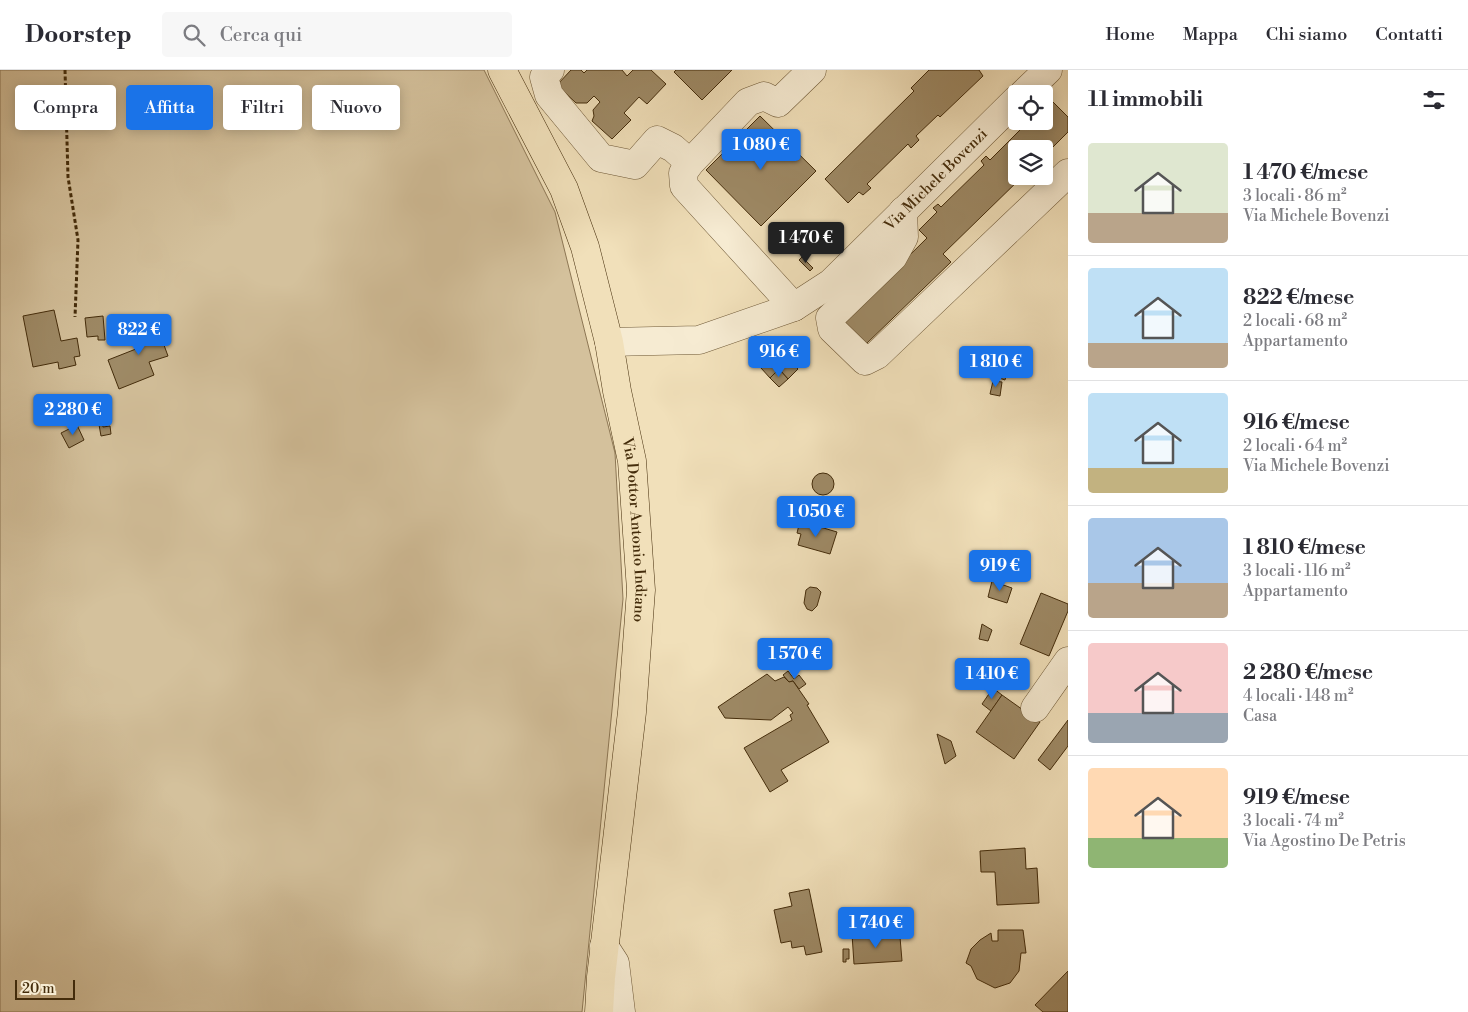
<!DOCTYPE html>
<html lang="it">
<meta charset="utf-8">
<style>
:root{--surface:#fff;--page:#f7f7f7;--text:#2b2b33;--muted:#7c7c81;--line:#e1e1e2;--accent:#1a73e8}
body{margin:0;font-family:"Libre Bodoni",serif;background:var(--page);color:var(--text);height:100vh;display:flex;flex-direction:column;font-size:19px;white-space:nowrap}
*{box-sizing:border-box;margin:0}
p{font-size:16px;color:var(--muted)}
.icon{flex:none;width:28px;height:28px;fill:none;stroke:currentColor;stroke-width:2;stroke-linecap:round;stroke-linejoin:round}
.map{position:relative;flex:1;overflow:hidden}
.panel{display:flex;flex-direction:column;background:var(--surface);width:400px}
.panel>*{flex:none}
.top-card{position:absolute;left:15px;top:15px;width:475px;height:45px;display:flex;gap:10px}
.controls{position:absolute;left:1008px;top:15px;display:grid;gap:10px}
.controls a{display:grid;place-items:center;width:45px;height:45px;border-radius:5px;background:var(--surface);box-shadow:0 2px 12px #0003;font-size:25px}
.scale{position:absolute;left:15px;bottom:12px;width:60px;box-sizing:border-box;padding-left:5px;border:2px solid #442c0b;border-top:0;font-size:14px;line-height:18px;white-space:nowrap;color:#442c0b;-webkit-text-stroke:4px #f6ebd2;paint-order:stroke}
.price{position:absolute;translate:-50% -42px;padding:0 11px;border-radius:5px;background:var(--accent);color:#fff;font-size:16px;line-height:32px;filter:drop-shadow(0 1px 2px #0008)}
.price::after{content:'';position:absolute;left:50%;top:30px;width:15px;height:11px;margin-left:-8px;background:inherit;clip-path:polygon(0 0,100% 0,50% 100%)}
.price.active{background:#222;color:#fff}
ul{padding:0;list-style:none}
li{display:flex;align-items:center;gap:15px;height:125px;padding:0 20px}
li+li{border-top:1px solid var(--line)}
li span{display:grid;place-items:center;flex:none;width:140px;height:100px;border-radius:5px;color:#555}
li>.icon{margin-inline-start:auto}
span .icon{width:60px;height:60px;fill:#fffc;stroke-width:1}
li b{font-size:21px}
h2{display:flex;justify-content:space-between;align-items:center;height:60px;padding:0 20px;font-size:21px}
.chip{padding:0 18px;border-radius:5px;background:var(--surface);box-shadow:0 2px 12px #0003;font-size:18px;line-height:45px}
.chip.active{background:var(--accent);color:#fff}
header{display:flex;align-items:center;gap:30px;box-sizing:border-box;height:70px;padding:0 25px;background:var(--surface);border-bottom:1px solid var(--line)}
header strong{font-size:24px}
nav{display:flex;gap:28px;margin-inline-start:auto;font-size:18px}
.search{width:350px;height:45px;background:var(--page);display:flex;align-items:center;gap:12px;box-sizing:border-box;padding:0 18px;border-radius:5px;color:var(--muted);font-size:19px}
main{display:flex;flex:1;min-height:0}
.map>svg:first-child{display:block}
</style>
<header>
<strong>Doorstep</strong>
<div class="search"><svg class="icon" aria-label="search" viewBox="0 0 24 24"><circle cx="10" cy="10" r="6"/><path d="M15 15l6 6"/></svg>Cerca qui</div>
<nav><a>Home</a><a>Mappa</a><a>Chi siamo</a><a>Contatti</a></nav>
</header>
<main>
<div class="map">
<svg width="1068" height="942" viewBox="0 0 1068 942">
<rect width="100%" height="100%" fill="#f1e0ba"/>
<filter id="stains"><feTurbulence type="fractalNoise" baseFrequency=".004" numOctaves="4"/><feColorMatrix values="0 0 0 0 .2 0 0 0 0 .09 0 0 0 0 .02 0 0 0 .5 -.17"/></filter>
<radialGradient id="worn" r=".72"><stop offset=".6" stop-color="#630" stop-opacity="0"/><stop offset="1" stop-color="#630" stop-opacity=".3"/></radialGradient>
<path fill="#d4c19c" stroke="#8c7654" d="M0,0H484L555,142L615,383L623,529L582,942H0Z"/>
<g fill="#9e8a66" stroke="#442c0b">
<path d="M571,0H581L584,3L587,0H622L627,6L633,0H651L666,14L647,34L639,27L624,43L631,50L612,69L592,51L594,46L593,40L600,32L594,26L587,33H576L557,15Z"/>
<path d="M676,0H732L702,30L674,2Z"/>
<path d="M929,0H979L983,6L940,47L938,45L916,66L919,70L911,78L908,74L867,114L871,118L863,125L859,122L848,133L825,109L914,21L911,18Z"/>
<path d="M1051,30L1068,47V62L1044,86V79H1016V106H1023L943,184L951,192L864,276L841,253L927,168L919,160L937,142L933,138L938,134L941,137L984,95L981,91L986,86L990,90L1029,51H1044V37Z"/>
<path d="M760,46L816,101L761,156L706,100Z"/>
<path d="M802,187L813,198L810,201L799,190Z"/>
<path d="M54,240L61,271L77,268L80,286L74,287L76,295L59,299L58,292L33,297L23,246Z"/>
<path d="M103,246L105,270H98V266L87,267L85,248Z"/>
<path d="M154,248L168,286L149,292L154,305L119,319L108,290L141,277L133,255Z"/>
<path d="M780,280L798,299L788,309L779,299L770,308L761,298Z"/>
<path d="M1002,297L1008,299L1005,310L999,308Z"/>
<path d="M779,299L788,309L779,317L770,308Z"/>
<path d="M993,311L1002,312L1000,326L990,324Z"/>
<path d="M102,348L103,357L110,356L111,364L101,366L98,349Z"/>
<path d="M77,355L84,370L69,378L61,363Z"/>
<circle cx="823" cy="414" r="11"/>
<path d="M807,445L822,449L820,457L805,452Z"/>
<path d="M800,451L837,462L830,484L798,475L801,464L797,463Z"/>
<path d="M992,511L1012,518L1007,533L988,527Z"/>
<path d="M810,517L817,518L821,522L817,536L812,541L807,539L804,533L806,520Z"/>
<path d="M1041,523L1068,534V541L1049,586L1020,574Z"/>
<path d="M982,554L992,560L988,571L979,569Z"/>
<path d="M788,601L794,609L799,605L806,614L799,619L793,611L789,612L783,605Z"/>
<path d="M767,604L775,611L784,607L789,612L793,611L809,634L807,635L829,672L781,700L788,711L770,722L744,678L792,650L790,645L793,643L788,637L771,650L725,648L718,637Z"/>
<path d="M993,618L1002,625L991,641L982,634Z"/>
<path d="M1002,625L1040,652L1014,689L976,662Z"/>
<path d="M1068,650V676L1050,700L1038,690Z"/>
<path d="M937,664L951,671L956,686L945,694Z"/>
<path d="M1025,778L1026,799L1037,798L1039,833L997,835L995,802H981L980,781Z"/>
<path d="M809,819L822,882L806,885L804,876L792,878L791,871L781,873L774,840L792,836L789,823Z"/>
<path d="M998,860H1023L1026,883H1021L1019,901L1010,913L995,918L977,909L971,896L966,893L971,879L980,870L991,863L992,871H998Z"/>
<path d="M873,863V868L900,867L902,891L854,894L852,864Z"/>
<path d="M843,879H849V889H846V892H843Z"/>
<path d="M1068,901V942H1043L1035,935Z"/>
</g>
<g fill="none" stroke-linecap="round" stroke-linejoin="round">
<g stroke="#6f5937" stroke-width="29">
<g id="minor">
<path d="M550,0L544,7L549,25L601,88L635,95L657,70L673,78L690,93"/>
<path d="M1023,24L1048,0"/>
<path d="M903,141L904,167L893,187L830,248L832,259L865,291L877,285L1068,103"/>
<path d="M794,237L684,116L683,103L690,93L748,32L764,26L778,33L812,0"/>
<path id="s1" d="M609,272L699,270L794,237L831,213L1016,30"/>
<path d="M1035,638L1068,591"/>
<path d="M604,876L615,893L621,942"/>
</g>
</g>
<g stroke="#442c0b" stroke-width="29">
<g id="major">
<path id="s2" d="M502,0L564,119L585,177L609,272L617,321L632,391L641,520L632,642L601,907L599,942"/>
</g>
</g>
<path stroke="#442c0b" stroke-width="3" stroke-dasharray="4 2.5" stroke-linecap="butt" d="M65,0L68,107L78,170L75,247"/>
<use href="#minor" stroke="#f6ebd2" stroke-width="28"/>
<use href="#major" stroke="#f1e0ba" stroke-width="28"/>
</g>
<g text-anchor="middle" stroke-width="4.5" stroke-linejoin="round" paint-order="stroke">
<g font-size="15" fill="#442c0b" stroke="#f6ebd2">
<text dy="5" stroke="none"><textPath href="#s1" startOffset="382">Via Michele Bovenzi</textPath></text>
<text dy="5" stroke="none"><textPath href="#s2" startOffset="484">Via Dottor Antonio Indiano</textPath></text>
</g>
</g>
<rect width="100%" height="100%" filter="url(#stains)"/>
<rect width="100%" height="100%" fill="url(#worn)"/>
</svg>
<div class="controls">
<a><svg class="icon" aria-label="locate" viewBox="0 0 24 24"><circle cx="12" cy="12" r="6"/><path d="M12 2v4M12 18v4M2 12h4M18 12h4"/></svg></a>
<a><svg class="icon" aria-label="layers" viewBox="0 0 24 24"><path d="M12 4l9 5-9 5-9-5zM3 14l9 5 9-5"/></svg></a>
</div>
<div class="scale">20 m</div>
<b class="price" style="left:761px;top:101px">1 080 €</b>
<b class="price active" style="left:806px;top:194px">1 470 €</b>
<b class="price" style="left:139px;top:286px">822 €</b>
<b class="price" style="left:779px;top:308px">916 €</b>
<b class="price" style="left:996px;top:318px">1 810 €</b>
<b class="price" style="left:73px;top:366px">2 280 €</b>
<b class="price" style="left:816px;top:468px">1 050 €</b>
<b class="price" style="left:1000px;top:522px">919 €</b>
<b class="price" style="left:795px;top:610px">1 570 €</b>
<b class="price" style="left:992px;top:630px">1 410 €</b>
<b class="price" style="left:876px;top:879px">1 740 €</b>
<div class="top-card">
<a class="chip">Compra</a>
<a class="chip active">Affitta</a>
<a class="chip">Filtri</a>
<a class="chip">Nuovo</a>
</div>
</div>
<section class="panel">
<h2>11 immobili<svg class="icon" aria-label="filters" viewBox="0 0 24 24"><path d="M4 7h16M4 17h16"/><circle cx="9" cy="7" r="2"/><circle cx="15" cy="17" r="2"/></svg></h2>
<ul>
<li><span style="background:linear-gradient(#dfe7d0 70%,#b9a48a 0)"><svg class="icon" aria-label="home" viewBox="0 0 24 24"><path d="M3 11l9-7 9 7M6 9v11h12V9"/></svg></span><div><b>1 470 €/mese</b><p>3 locali · 86 m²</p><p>Via Michele Bovenzi</p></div></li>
<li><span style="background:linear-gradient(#bfe0f5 75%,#b9a48a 0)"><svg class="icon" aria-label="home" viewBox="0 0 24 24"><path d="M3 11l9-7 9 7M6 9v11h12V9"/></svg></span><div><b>822 €/mese</b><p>2 locali · 68 m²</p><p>Appartamento</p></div></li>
<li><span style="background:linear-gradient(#bfe0f5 75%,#c2b280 0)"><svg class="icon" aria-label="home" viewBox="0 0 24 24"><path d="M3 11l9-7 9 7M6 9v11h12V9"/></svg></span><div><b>916 €/mese</b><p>2 locali · 64 m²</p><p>Via Michele Bovenzi</p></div></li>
<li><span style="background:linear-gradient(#a9c7e8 65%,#b9a48a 0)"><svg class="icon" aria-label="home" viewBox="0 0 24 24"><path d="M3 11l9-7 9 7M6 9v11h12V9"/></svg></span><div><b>1 810 €/mese</b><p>3 locali · 116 m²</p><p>Appartamento</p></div></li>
<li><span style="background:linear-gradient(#f6c9c9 70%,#9aa5b1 0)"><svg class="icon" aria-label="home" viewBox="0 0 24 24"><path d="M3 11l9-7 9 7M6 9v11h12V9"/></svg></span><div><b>2 280 €/mese</b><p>4 locali · 148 m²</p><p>Casa</p></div></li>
<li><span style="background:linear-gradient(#ffd9b3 70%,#8fb573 0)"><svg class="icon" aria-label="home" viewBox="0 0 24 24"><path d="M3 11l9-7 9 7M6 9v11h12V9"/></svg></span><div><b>919 €/mese</b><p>3 locali · 74 m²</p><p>Via Agostino De Petris</p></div></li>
</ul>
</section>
</main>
